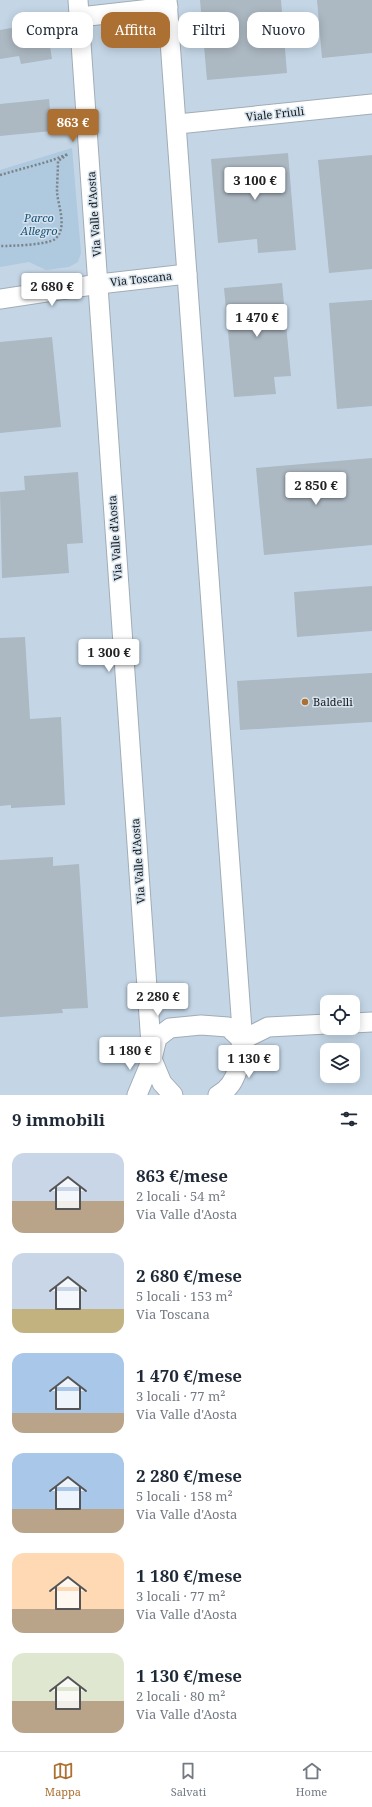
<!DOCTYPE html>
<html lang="it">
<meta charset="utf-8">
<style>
:root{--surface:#fff;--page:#f6f6f7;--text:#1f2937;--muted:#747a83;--line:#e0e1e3;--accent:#ac7032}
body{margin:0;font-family:"Noto Serif",serif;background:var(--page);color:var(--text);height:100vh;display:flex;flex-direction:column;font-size:15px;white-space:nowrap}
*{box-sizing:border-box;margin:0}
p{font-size:13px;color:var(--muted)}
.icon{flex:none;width:22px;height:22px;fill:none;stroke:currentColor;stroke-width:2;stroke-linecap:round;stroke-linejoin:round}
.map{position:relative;height:1095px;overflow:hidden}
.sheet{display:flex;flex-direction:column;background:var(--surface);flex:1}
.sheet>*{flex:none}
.top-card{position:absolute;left:12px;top:12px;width:348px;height:36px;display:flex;gap:8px}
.tools{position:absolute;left:320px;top:995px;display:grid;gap:8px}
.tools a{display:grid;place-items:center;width:40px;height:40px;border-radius:8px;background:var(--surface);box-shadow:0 2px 10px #0003;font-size:20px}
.price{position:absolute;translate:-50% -34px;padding:0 9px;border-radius:4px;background:#fff;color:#222;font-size:13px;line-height:26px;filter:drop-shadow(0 1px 2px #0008)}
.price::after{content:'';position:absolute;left:50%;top:24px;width:12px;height:9px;margin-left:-6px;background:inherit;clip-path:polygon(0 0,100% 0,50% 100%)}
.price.on{background:var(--accent);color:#fff}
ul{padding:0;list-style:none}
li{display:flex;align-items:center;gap:12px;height:100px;padding:0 12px}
li span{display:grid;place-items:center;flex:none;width:112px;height:80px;border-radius:12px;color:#555}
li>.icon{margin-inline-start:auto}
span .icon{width:48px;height:48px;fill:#fffc;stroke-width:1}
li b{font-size:17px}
h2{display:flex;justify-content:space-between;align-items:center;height:48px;padding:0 12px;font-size:17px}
.pill{padding:0 14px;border-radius:12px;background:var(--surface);box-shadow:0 2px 10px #0003;font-size:14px;line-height:36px}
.pill.on{background:var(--accent);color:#fff}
.dock{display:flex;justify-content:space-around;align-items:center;height:56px;border-top:1px solid var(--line);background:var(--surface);font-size:11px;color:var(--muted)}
.dock a{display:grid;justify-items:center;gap:2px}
.dock .on{color:var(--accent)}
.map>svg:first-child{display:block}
</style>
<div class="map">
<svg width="372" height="1095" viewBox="0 0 372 1095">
<rect width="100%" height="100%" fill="#d6e2ec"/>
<path fill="#c4d6e6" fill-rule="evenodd" d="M0,0H372V1095H0ZM327,1002H353V1028H327ZM327,1050H353V1076H327Z"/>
<path fill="#afc9de" d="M72,148L81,253L78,262L69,267L46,270L29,262L0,267V170Z"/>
<g fill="#acb8c2">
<path d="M200,0H281L287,73L207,80Z"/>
<path d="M317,0H372V53L322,58Z"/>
<path d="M17,27L18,33L47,28L52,59L21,64L19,56L0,59V30Z"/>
<path d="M49,99L52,131L0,136V104Z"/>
<path d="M288,153L296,250L258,253L257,239L218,243L211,159Z"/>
<path d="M372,155V269L329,273L318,160Z"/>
<path d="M282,283L291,376L274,377L276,394L234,397L224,288Z"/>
<path d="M372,300V406L337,409L329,303Z"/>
<path d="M52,337L61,427L0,433V342Z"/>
<path d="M372,458V545L264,555L256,468Z"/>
<path d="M78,472L83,543L67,544L69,573L2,578L0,492L25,490L24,476Z"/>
<path d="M372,586V631L297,637L294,592Z"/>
<path d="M25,637L30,719L61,717L65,805L11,808V805L0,806V638Z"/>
<path d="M372,673V722L240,730L237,681Z"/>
<path d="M53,857V866L79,864L88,1008L62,1009L63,1013L0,1017V860Z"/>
</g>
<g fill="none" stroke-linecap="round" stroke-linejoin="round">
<g stroke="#a1acb6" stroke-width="21">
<g id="minor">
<path d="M78,0L152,1059L137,1095"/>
<path d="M167,0L242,1030C241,1052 241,1084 218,1095"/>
<path d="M80,17L168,7"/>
<path d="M178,124L372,104"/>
<path d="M0,299L99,284L187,274"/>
<path d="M353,1023L372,1022"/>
<path d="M242,1040L268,1027L327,1024"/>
<path d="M173,1095L162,1083L152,1059L157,1038L170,1028L201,1025L228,1027L242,1040"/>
</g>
</g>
<path stroke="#7b838a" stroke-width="2.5" stroke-dasharray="2 2" stroke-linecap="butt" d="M0,175L50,161L68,154L58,161C58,171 57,182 57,192C58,206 68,228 55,239C47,245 11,246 0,246"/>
<use href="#minor" stroke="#fff" stroke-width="19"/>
</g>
<circle fill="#ac7032" stroke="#d6e2ec" stroke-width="1.5" cx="305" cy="702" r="4"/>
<g text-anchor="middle" stroke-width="3" stroke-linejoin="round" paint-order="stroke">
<g font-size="11" fill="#15191d" stroke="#d6e2ec">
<text transform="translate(275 114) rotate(-6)" y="4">Viale Friuli</text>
<text transform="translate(94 214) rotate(-94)" y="4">Via Valle d'Aosta</text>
<text transform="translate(141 279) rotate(-6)" y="4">Via Toscana</text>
<text transform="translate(115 538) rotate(-94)" y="4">Via Valle d'Aosta</text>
<text transform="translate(138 861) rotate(-94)" y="4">Via Valle d'Aosta</text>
</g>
<g font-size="11" font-style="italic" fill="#135079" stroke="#d6e2ec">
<text x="39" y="222">Parco<tspan x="39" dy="13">Allegro</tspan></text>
</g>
<g font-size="11" fill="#15191d" stroke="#d6e2ec" text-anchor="start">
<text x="313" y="706">Baldelli</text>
</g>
</g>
</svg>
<div class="tools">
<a><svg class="icon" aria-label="locate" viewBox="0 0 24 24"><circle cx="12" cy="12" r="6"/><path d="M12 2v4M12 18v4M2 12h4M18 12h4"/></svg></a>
<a><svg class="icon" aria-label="layers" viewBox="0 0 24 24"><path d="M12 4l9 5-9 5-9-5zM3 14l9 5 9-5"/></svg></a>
</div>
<b class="price on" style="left:73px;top:143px">863 €</b>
<b class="price" style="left:255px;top:201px">3 100 €</b>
<b class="price" style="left:52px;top:307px">2 680 €</b>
<b class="price" style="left:257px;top:338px">1 470 €</b>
<b class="price" style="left:316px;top:506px">2 850 €</b>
<b class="price" style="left:109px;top:673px">1 300 €</b>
<b class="price" style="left:158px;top:1017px">2 280 €</b>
<b class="price" style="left:130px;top:1071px">1 180 €</b>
<b class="price" style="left:249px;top:1079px">1 130 €</b>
<div class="top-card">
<a class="pill">Compra</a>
<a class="pill on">Affitta</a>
<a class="pill">Filtri</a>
<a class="pill">Nuovo</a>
</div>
</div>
<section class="sheet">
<h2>9 immobili<svg class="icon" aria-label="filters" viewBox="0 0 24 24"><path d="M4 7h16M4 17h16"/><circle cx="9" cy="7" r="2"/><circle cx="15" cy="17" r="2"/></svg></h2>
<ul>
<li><span style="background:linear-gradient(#c9d6e8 60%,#b9a48a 0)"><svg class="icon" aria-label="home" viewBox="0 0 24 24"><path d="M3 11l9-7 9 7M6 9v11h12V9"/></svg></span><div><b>863 €/mese</b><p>2 locali · 54 m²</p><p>Via Valle d'Aosta</p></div></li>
<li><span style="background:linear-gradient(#c9d6e8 70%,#c2b280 0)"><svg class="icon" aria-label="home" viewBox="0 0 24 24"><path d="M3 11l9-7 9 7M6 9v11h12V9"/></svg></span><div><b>2 680 €/mese</b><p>5 locali · 153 m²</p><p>Via Toscana</p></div></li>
<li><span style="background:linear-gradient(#a9c7e8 75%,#b9a48a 0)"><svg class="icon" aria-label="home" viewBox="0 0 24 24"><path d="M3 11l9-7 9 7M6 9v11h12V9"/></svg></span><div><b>1 470 €/mese</b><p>3 locali · 77 m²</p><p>Via Valle d'Aosta</p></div></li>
<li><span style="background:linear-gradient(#a9c7e8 70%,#b9a48a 0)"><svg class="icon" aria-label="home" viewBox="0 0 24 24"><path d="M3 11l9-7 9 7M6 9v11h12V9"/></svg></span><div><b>2 280 €/mese</b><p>5 locali · 158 m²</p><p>Via Valle d'Aosta</p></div></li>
<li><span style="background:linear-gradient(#ffd9b3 70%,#b9a48a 0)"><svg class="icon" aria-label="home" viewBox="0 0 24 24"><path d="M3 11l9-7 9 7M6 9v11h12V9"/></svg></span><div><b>1 180 €/mese</b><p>3 locali · 77 m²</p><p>Via Valle d'Aosta</p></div></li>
<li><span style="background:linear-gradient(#dfe7d0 60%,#b9a48a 0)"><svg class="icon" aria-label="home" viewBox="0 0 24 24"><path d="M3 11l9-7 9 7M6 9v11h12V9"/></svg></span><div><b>1 130 €/mese</b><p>2 locali · 80 m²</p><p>Via Valle d'Aosta</p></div></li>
</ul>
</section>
<nav class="dock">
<a class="on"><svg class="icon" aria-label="map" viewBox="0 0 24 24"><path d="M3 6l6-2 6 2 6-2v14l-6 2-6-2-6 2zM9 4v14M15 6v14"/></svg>Mappa</a>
<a><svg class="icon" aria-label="saved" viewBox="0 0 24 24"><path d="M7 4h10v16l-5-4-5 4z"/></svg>Salvati</a>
<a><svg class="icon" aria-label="home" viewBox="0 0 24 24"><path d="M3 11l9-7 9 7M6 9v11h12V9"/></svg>Home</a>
</nav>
